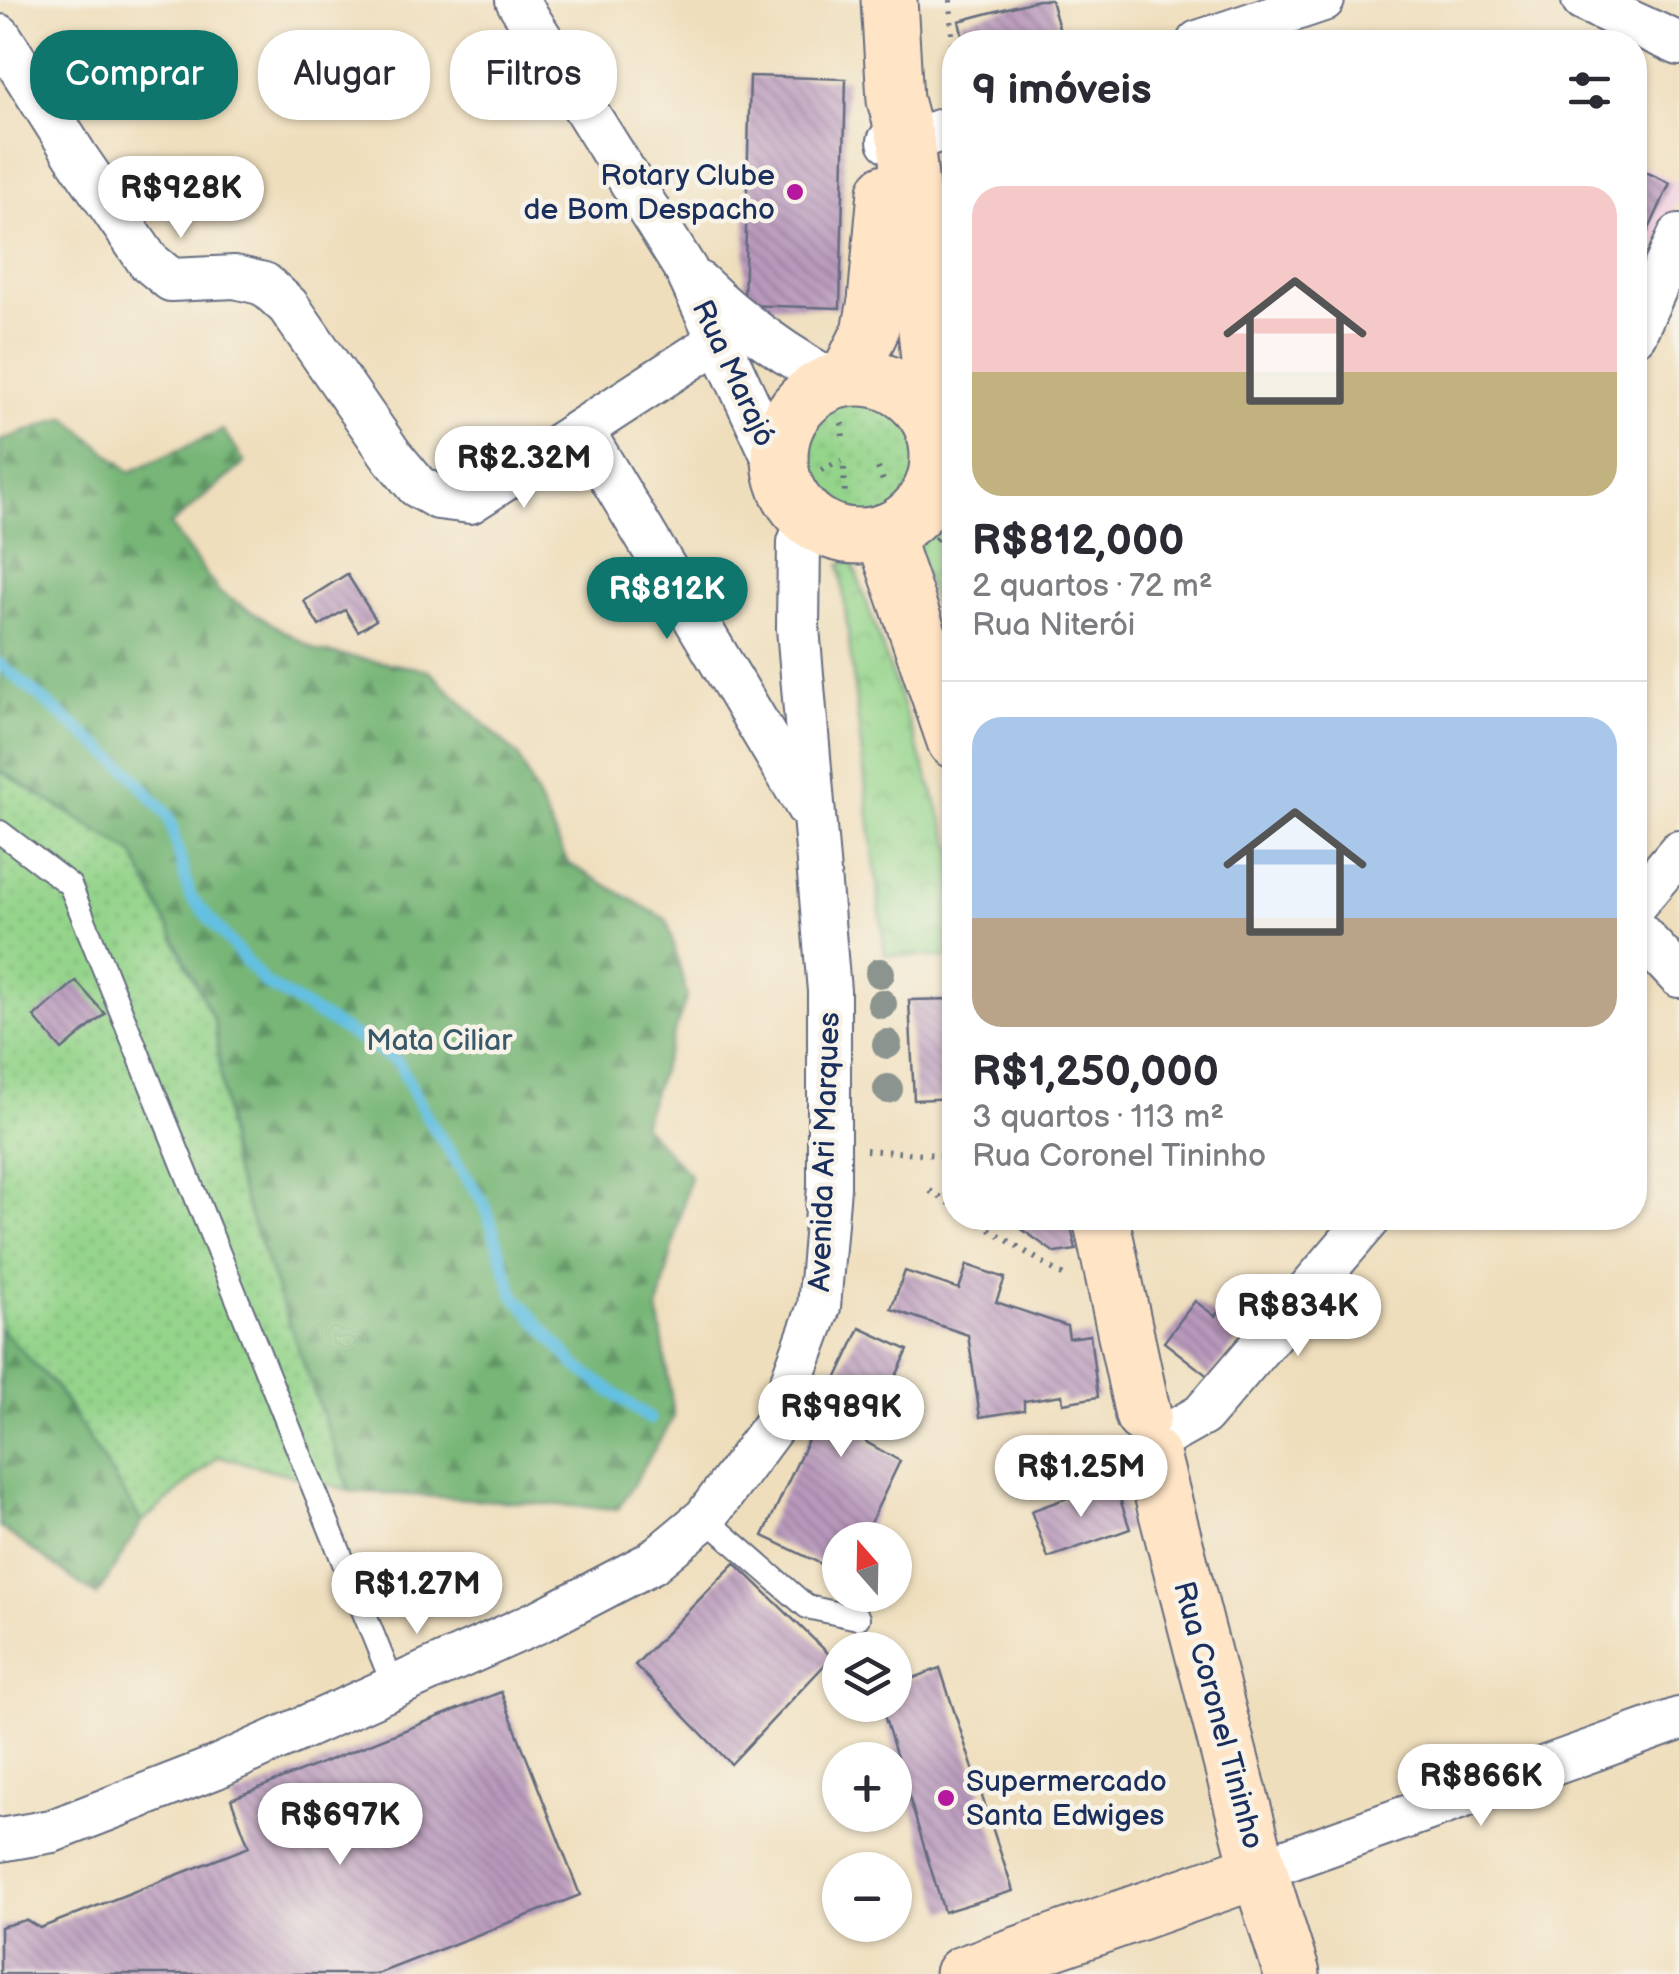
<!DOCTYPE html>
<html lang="pt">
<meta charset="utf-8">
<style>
:root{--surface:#fff;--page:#f2f2f3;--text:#2b2b33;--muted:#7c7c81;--line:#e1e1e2;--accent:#0f766e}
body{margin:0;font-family:"Balsamiq Sans",sans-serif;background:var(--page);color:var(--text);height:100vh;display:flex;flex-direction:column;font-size:38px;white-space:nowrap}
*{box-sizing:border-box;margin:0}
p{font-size:32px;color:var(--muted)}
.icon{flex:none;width:55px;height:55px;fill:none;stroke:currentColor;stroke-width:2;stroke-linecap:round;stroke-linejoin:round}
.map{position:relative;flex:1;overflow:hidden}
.details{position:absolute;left:942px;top:30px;width:705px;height:1200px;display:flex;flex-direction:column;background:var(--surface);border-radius:40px;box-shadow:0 2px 8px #0004}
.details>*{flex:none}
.top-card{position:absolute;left:30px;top:30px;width:762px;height:90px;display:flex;gap:20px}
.needle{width:65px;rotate:340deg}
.fabs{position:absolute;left:822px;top:1522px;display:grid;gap:20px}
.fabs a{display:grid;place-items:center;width:90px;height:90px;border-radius:50%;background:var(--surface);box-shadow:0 2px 8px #0004;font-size:50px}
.price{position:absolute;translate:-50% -85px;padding:0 22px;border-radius:35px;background:#fff;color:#222;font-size:32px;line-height:65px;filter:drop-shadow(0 2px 5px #0008)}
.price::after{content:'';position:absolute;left:50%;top:60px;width:30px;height:22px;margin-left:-15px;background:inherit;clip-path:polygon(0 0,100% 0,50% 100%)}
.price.on{background:var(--accent);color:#fff}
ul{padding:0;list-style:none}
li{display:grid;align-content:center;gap:20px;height:530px;padding:0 30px}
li+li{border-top:2px solid var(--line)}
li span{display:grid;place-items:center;height:310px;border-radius:30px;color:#555}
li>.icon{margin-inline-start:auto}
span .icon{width:180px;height:180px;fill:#fffc;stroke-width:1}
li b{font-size:42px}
h2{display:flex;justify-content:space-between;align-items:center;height:120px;padding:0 30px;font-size:42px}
.tag{padding:0 35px;border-radius:40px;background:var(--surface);box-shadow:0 2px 8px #0004;font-size:35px;line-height:90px}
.tag.on{background:var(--accent);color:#fff}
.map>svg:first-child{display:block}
</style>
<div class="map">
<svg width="1679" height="1974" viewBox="0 0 1679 1974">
<defs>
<pattern id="grass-dots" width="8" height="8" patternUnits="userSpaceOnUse" patternTransform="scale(2.5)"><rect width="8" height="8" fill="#94d48b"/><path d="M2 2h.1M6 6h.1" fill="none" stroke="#7fb67a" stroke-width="1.8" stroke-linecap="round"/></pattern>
<pattern id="forest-firs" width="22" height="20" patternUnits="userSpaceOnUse" patternTransform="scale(2.5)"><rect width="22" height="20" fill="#77b677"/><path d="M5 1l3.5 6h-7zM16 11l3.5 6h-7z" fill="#619465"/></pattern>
<pattern id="park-crowns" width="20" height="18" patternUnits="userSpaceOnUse" patternTransform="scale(2.5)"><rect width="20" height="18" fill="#94d48b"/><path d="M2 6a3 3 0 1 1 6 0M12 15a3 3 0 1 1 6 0" fill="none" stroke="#7fb67a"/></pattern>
<pattern id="building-back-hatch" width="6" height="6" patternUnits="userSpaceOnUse" patternTransform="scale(2.5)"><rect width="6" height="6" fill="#b999bc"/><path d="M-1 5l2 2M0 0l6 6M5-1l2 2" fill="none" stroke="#967d9c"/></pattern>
</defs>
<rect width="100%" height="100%" fill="#f7f3e8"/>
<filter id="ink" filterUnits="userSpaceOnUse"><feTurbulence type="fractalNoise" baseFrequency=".01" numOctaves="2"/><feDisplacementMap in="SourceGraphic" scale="20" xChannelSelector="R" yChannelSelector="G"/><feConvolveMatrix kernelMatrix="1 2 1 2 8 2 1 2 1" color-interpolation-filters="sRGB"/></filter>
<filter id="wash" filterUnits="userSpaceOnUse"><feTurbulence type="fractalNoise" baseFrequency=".0048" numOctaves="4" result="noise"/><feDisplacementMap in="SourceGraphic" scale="40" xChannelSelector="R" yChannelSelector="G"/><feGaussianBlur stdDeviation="2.25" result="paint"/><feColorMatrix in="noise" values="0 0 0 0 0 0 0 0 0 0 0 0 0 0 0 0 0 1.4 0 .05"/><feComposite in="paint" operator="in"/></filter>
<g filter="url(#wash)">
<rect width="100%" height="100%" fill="#efdebc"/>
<path fill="#f2cfe0" d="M1635,161L1679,184V199L1635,294Z"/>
<g fill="url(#grass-dots)" stroke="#588274" stroke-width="2.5">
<circle cx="860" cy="457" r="68"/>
<path d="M0,771L133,853L215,1023L231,1163L350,1491L219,1456L142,1522L56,1387L0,1328Z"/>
</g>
<g fill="url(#forest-firs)" stroke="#49726a" stroke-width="2.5">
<path d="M66,417L130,472L223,430L245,463L170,525L219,592L317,651L428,670L518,756L568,863L667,920L687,996L642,1125L690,1175L658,1309L674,1417L618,1509L350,1491L231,1163L215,1023L133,853L0,770V441Z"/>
<path d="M0,1328L56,1387L142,1522L97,1596L0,1527Z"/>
</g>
<g fill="url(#park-crowns)" stroke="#588274" stroke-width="2.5">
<path d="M955,503V679L914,537Z"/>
<path d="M852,561L955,855V958L885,955L840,564Z"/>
</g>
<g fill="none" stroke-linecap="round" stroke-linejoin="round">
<path stroke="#64c0e2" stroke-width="12" d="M0,664L128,770L169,817L190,896L265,983L398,1062L428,1119L485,1205L514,1295L576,1366L650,1419"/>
</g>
<g id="blocks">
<g fill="url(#building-back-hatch)">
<path d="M1038,0H1051L1063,42H964L959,21Z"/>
<path d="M750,76L846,79L840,308L744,305Z"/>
<path d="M1635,167L1670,183L1635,260Z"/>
<path d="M347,574L376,620L358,631L345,610L319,626L304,601Z"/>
<path d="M76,981L105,1014L62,1050L34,1017Z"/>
<path d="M955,999V1098L914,1100L909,1000Z"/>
<path d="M1017,1218H1069L1076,1250L1055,1253L1020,1228Z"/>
<path d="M967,1265L1005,1278L996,1302L1067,1326L1069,1338L1090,1335L1098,1397L1063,1403L1062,1395L1024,1401V1410L980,1417L968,1335L891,1309L905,1271L959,1289Z"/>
<path d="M1238,1289L1263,1308L1209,1377L1164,1342L1195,1301L1215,1316Z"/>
<path d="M860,1328L908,1350L866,1442L900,1461L862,1540H840V1573L763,1536Z"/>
<path d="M1114,1481L1130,1529L1048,1558L1031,1511Z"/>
<path d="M735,1563L832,1657L731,1764L635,1665Z"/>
<path d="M940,1668L1013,1891L944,1912L881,1705H895V1685Z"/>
<path d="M501,1692L580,1895L377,1974H0V1927L26,1920L40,1928L249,1847L231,1799Z"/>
</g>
</g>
</g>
<g filter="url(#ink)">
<use href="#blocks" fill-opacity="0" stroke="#656c7f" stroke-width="2.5"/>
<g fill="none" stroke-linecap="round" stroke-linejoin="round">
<g stroke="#656c7f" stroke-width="26">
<g id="lane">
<path d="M0,832L70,885L394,1687"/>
<path d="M705,1518L807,1607L858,1618"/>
</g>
</g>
<g stroke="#656c7f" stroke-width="46">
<g id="street">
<path d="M517,0L686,270L782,476"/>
<path d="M1583,0L1679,44"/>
<path d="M0,36L78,159L148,261L171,280L235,277L264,284L288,306L392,456L417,486L438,498L470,502L718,341"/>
<path d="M1198,42L1323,0"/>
<path d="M889,141L916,138L955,126"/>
<path d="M699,283C741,324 785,355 836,383"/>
<path d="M1635,334L1679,236"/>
<path d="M583,431L808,808"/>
<path d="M938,452L955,460"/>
<path d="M1635,904L1679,852"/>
<path d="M1635,929L1679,976"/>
<path d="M1170,1433L1202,1415L1370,1218"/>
<path d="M0,1840L52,1831L214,1768L542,1620L651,1563L705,1518L777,1421L819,1307L829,1187V991L798,628L799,542L809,519"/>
<path d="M1259,1870L1679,1719"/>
</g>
</g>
<g stroke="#656c7f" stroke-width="59">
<g id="secondary">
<path d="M889,0L895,100L906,140L930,368L932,426"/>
<path d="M847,378L870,332L876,301L886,192"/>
<circle cx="859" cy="457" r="79"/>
<path d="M883,532L955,741"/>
<path d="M1101,1218L1143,1415"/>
<path d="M1152,1455L1259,1870L1292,1974"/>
<path d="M963,1974L1259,1870"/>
</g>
</g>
<g stroke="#656c7f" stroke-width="6" stroke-dasharray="2.5 8" stroke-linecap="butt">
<path d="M950,0L955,86"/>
<path d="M842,423L843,439"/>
<path d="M844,468L845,497"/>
<path d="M878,468L885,486"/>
<path d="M821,470L841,461"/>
<path d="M935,540L955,520"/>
<path d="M866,1150L955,1156"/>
<path d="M930,1191L955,1206"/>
<path d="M972,1218L1064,1276"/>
</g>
<use href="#lane" stroke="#fff" stroke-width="22"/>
<use href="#street" stroke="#fff" stroke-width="42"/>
<use href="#secondary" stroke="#ffe4c6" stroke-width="55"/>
</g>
<g fill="#8b948e">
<circle cx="880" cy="973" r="15"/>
<circle cx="882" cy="1004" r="15"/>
<circle cx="887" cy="1044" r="15"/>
<circle cx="888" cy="1089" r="15"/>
</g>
</g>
<g fill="#b5179e" stroke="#f7f3e8" stroke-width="4">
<circle cx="795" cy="192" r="10"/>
<circle cx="946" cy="1798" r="10"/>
</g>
<g text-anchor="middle" stroke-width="9" stroke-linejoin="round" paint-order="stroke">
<g font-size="30" fill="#1b2f5e" stroke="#f7f3e8" text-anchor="end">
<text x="775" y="185">Rotary Clube<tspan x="775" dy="34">de Bom Despacho</tspan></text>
<text x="966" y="1791" text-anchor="start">Supermercado<tspan x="966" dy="34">Santa Edwiges</tspan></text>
</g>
<g font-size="30" fill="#1b2f5e" stroke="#f7f3e8">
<text transform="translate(734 373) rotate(65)" y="10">Rua Marajó</text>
<text transform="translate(824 1152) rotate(-88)" y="10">Avenida Ari Marques</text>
<text transform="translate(1219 1715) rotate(75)" y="10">Rua Coronel Tininho</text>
</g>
<g font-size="30" fill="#395869" stroke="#f7f3e8">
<text x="439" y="1050">Mata Ciliar</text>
</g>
</g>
</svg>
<div class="fabs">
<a><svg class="needle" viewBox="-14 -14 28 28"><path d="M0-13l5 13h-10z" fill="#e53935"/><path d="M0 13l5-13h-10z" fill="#7c7c81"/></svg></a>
<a><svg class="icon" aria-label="layers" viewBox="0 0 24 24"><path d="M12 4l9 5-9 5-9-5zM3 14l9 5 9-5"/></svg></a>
<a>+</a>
<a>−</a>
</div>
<b class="price" style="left:181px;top:241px">R$928K</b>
<b class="price" style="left:524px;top:511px">R$2.32M</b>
<b class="price on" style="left:667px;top:642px">R$812K</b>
<b class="price" style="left:1298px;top:1359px">R$834K</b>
<b class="price" style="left:841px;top:1460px">R$989K</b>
<b class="price" style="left:1081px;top:1520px">R$1.25M</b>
<b class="price" style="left:417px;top:1637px">R$1.27M</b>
<b class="price" style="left:1481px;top:1829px">R$866K</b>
<b class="price" style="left:340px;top:1868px">R$697K</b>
<div class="top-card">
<a class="tag on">Comprar</a>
<a class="tag">Alugar</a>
<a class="tag">Filtros</a>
</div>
<section class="details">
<h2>9 imóveis<svg class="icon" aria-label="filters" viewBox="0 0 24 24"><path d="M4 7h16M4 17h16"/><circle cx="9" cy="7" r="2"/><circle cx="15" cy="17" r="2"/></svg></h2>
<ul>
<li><span style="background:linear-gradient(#f6c9c9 60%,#c2b280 0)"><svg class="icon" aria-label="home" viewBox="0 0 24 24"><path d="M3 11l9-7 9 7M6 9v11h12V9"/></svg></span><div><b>R$812,000</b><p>2 quartos · 72 m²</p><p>Rua Niterói</p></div></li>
<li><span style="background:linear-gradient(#a9c7e8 65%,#b9a48a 0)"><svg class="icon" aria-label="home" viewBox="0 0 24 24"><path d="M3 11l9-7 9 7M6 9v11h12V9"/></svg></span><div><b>R$1,250,000</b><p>3 quartos · 113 m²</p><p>Rua Coronel Tininho</p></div></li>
</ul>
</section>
</div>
